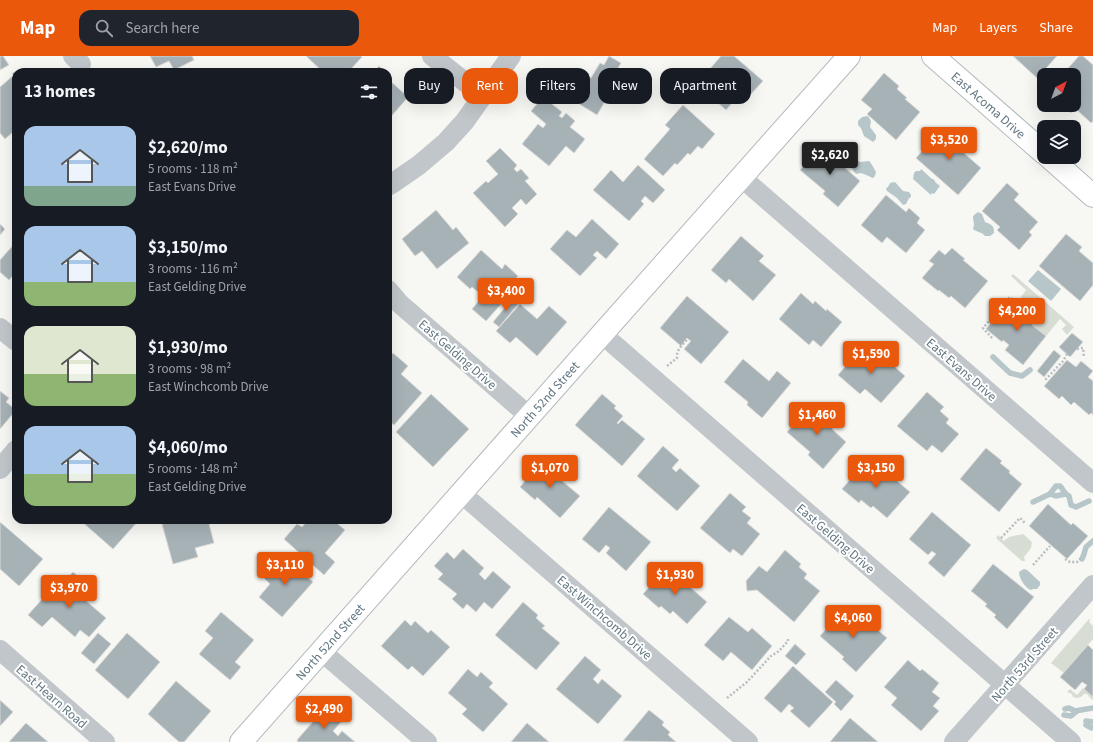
<!DOCTYPE html>
<meta charset="utf-8">
<style>
:root{--surface:#171b24;--page:#20242c;--text:#f1f3f6;--muted:#9ea1a6;--accent:#ea580c}
body{margin:0;font-family:"Source Sans 3",sans-serif;background:var(--page);color:var(--text);height:100vh;display:flex;flex-direction:column;font-size:15px;white-space:nowrap}
*{box-sizing:border-box;margin:0}
p{font-size:13px;color:var(--muted)}
.icon{flex:none;width:22px;height:22px;fill:none;stroke:currentColor;stroke-width:2;stroke-linecap:round;stroke-linejoin:round}
.map{position:relative;flex:1;overflow:hidden}
.details{position:absolute;left:12px;top:12px;width:380px;height:456px;display:flex;flex-direction:column;background:var(--surface);border-radius:12px;box-shadow:0 4px 16px #0002}
.details>*{flex:none}
.top-card{position:absolute;left:404px;top:12px;width:380px;height:36px;display:flex;gap:8px}
.needle{width:26px;rotate:41deg}
.fabs{position:absolute;left:1037px;top:12px;display:grid;gap:8px}
.fabs a{display:grid;place-items:center;width:44px;height:44px;border-radius:8px;background:var(--surface);box-shadow:0 4px 16px #0002;font-size:20px}
.price{position:absolute;translate:-50% -34px;padding:0 9px;border-radius:4px;background:var(--accent);color:#fff;font-size:13px;line-height:26px;filter:drop-shadow(0 1px 2px #0008)}
.price::after{content:'';position:absolute;left:50%;top:24px;width:12px;height:9px;margin-left:-6px;background:inherit;clip-path:polygon(0 0,100% 0,50% 100%)}
.price.on{background:#222;color:#fff}
ul{padding:0;list-style:none}
li{display:flex;align-items:center;gap:12px;height:100px;padding:0 12px}
li span{display:grid;place-items:center;flex:none;width:112px;height:80px;border-radius:12px;color:#555}
li>.icon{margin-inline-start:auto}
span .icon{width:48px;height:48px;fill:#fffc;stroke-width:1}
li b{font-size:17px}
h2{display:flex;justify-content:space-between;align-items:center;height:48px;padding:0 12px;font-size:17px}
.tag{padding:0 14px;border-radius:12px;background:var(--surface);box-shadow:0 4px 16px #0002;font-size:14px;line-height:36px}
.tag.on{background:var(--accent);color:#fff}
header{display:flex;align-items:center;gap:24px;box-sizing:border-box;height:56px;padding:0 20px;background:var(--accent);color:#fff}
header strong{font-size:19px}
nav{display:flex;gap:22px;margin-inline-start:auto;font-size:14px}
.search{width:280px;height:36px;background:var(--page);display:flex;align-items:center;gap:10px;box-sizing:border-box;padding:0 14px;border-radius:12px;color:var(--muted);font-size:15px}
.map>svg:first-child{display:block}
</style>
<header>
<strong>Map</strong>
<div class="search"><svg class="icon" aria-label="search" viewBox="0 0 24 24"><circle cx="10" cy="10" r="6"/><path d="M15 15l6 6"/></svg>Search here</div>
<nav><a>Map</a><a>Layers</a><a>Share</a></nav>
</header>
<div class="map">
<svg width="1093" height="686" viewBox="0 0 1093 686">
<rect width="100%" height="100%" fill="#f7f7f4"/>
<g fill="#d8ddd3">
<path d="M1013,218L1074,271L1067,279L1062,273L1066,269L1060,263L1046,280L1032,269L1036,264L1026,255L1028,252L1019,244L1026,234L1011,220Z"/>
<path d="M1023,478L1032,486L1031,492L1024,501L1025,505H1022L996,482L998,479L1004,485L1009,481Z"/>
<path d="M1089,563L1090,564L1089,566L1093,570V583L1064,617L1051,607Z"/>
<path d="M1083,632L1093,641V644L1091,643L1087,638H1084C1081,642 1078,643 1073,641L1072,638L1067,636L1070,633L1077,639Z"/>
</g>
<g fill="#b6c6c9">
<path d="M868,60L871,65L870,71L876,79V83L873,86L864,80L861,72L858,69V65L862,61Z"/>
<path d="M853,104H856L860,106L869,105C872,108 874,113 876,116L875,120L873,122C870,121 869,120 866,119C863,117 859,117 856,118C853,115 851,111 851,107Z"/>
<path d="M921,113L932,123H933L935,125V126L940,130L934,138L932,137L931,139L913,123L914,117L916,115H920Z"/>
<path d="M895,126L903,135L909,136L911,139V141L909,142L906,148L903,149L897,142L887,135L886,132L888,131L890,127Z"/>
<path d="M978,156L982,158L985,166C992,169 994,169 994,177L990,180H985C981,175 978,177 973,173C973,172 974,170 974,168C974,162 970,161 978,156Z"/>
<path d="M1038,214L1061,233L1051,245L1028,225Z"/>
<path d="M1024,513L1027,514L1040,526V529L1037,533H1033L1031,534C1025,532 1019,522 1019,516L1022,514Z"/>
</g>
<g fill="none" stroke-linecap="round" stroke-linejoin="round">
<g stroke="#b6c6c9" stroke-width="5.5">
<path d="M993,301L1010,317L1022,320L1030,314"/>
<path d="M1050,438L1056,440L1065,438"/>
<path d="M1033,446L1050,438L1056,430H1060C1064,434 1064,438 1069,440L1071,449L1076,451L1089,445"/>
<path d="M1082,503L1084,498L1086,491L1093,485"/>
<path d="M1065,653L1069,652L1075,655L1093,652"/>
<path d="M1064,659L1071,660L1077,655"/>
<path d="M1086,665L1093,666"/>
<path d="M1086,669L1091,672L1093,671"/>
</g>
</g>
<g fill="#a7b2b6" stroke="#d9d9d7">
<path d="M0,0H3L9,9L0,14Z"/>
<path d="M150,0H192L194,4L174,14L169,5L156,11Z"/>
<path d="M306,0H361L362,1L348,16H323Z"/>
<path d="M609,0L621,7L615,17L620,20L597,59L560,36L569,20L582,28L587,20L591,22L600,7L604,9Z"/>
<path d="M721,0H734L763,25L750,39L744,33L726,54L697,28Z"/>
<path d="M1013,0H1057L1037,22Z"/>
<path d="M1079,0H1083L1093,9V65L1091,67L1075,52L1071,57L1062,49H1074V19H1062Z"/>
<path d="M379,10L385,16H371L375,12L376,13Z"/>
<path d="M14,16L16,18V75L14,76H13L5,83L0,77V31L14,19L12,18Z"/>
<path d="M884,17L899,30L897,33L907,42L905,43L920,56L896,84L867,58L872,53L861,44Z"/>
<path d="M388,23L408,41L388,64Z"/>
<path d="M543,41L562,56L559,60L562,62L566,57L575,65L570,71L585,83L574,97L566,90L549,110L522,88L538,68L543,72L546,68L531,55Z"/>
<path d="M683,49L715,78L702,93L698,90L690,99L688,97L677,109L675,107L663,120L644,103L670,73L665,69Z"/>
<path d="M943,71L961,86L957,91L981,112L958,139L916,102Z"/>
<path d="M820,90L860,125L838,151L823,138L825,135L800,114Z"/>
<path d="M500,92L517,109L514,113L517,116L521,113L529,122L525,125L537,138L526,149L521,143L512,152L518,158L505,171L473,137L486,125L488,127L498,118L486,105Z"/>
<path d="M638,109L665,134L653,147L645,140L641,145L644,148L629,165L593,134L611,114L623,126Z"/>
<path d="M1007,127L1019,138L1014,144L1038,166L1029,176L1032,179L1019,194L997,174L1000,171L982,155Z"/>
<path d="M886,139L906,156L909,152L920,162L917,167L925,174L906,197L887,181L882,187L861,169Z"/>
<path d="M436,154L453,174L456,171L469,187L437,213L422,195L415,200L402,183Z"/>
<path d="M592,163L619,188L606,203L597,195L593,199L597,202L580,220L550,193L567,174L576,181Z"/>
<path d="M0,168L5,173L0,179Z"/>
<path d="M1066,178L1082,191L1079,195L1093,207V229L1080,245L1039,210Z"/>
<path d="M741,180L764,200L759,205L776,219L753,245L729,223L726,227L711,214Z"/>
<path d="M16,186V216L9,224L0,216V204Z"/>
<path d="M952,192L965,203L963,204L988,225L965,252L951,240L949,242L939,234L938,235L922,222L934,208L929,205L939,194L945,199Z"/>
<path d="M481,194L502,213L505,208L518,220L497,243L502,247L486,265L472,253L483,240L472,231L470,233L457,221Z"/>
<path d="M801,237L813,248L815,245L826,255L827,253L842,266L821,291L813,284L809,289L779,263Z"/>
<path d="M687,240L729,276L701,308L684,293L691,285L688,283L687,282L681,290L660,272Z"/>
<path d="M513,242L519,247L499,271L493,266Z"/>
<path d="M1010,244L1015,248L1016,247L1036,264L1032,269L1046,280L1023,309L1005,294L1009,289L1003,284L1002,286L986,273Z"/>
<path d="M520,248L537,263L549,250L567,266L537,300L516,281L510,287L496,275Z"/>
<path d="M1072,277L1083,286L1070,301L1059,291Z"/>
<path d="M864,289L878,301L876,304L882,309L887,304L905,320L881,347L865,333L860,338L838,319Z"/>
<path d="M1054,294L1061,300L1044,321L1037,315Z"/>
<path d="M393,297L408,310L401,318L422,337L394,369L388,365V303Z"/>
<path d="M743,303L769,325L777,315L791,327L762,362L747,349L748,346L724,326Z"/>
<path d="M1067,304L1076,311L1081,305L1093,315L1088,321L1093,325V359L1091,357L1089,359L1074,346L1071,349L1062,340L1059,343L1044,330Z"/>
<path d="M0,335L9,342L6,346L16,354L0,373Z"/>
<path d="M927,336L944,351L940,355L949,363L946,367L959,378L942,397L932,389L927,395L897,370Z"/>
<path d="M431,338L469,373L433,411L396,376Z"/>
<path d="M602,338L616,350L614,352L623,360L617,367L618,368L622,364L645,383L622,410L575,369Z"/>
<path d="M812,347L836,368L832,373L846,386L823,413L808,399L810,396L787,376Z"/>
<path d="M663,390L679,404L672,412L676,416L680,412L700,430L677,455L637,420Z"/>
<path d="M986,392L1002,405L1000,407L1010,415L1009,417L1022,428L999,456L960,423Z"/>
<path d="M543,404L557,416L555,419L580,440L560,462L537,441L535,444L520,431Z"/>
<path d="M865,406L874,414L878,409L910,436L887,462L873,450L871,452L861,444L859,447L842,433Z"/>
<path d="M730,437L746,451L742,455L751,462L747,467L760,478L742,500L733,493L730,497L700,472Z"/>
<path d="M1048,448L1071,469L1073,467L1088,480L1067,503L1029,470Z"/>
<path d="M609,451L651,486L626,515L606,497L610,492L606,489L599,497L582,483Z"/>
<path d="M932,456L971,489L944,521L928,507L936,498L932,495L928,499L909,483Z"/>
<path d="M80,464H139L113,493Z"/>
<path d="M179,464H208L214,487L195,492L198,501L173,508L162,468Z"/>
<path d="M308,464H333L345,474L325,497L335,506L324,519L284,483L297,468L302,471Z"/>
<path d="M0,466L43,503L19,530L0,513Z"/>
<path d="M463,493L484,512L479,518L485,524L493,515L511,531L492,553L484,546L476,556L467,548L463,553L452,543L457,538L438,523L443,518L434,510L447,496L454,503Z"/>
<path d="M785,494L801,508L799,511L807,518L804,522L820,535L794,566L757,534L747,535L746,525L759,510L767,516Z"/>
<path d="M283,500L313,526L282,561L259,541L270,528L264,522Z"/>
<path d="M993,508L1034,541L1007,573L994,561L996,559L985,550L987,548L971,535Z"/>
<path d="M667,511L707,546L687,568L673,555L670,558L661,550L659,552L643,538Z"/>
<path d="M73,516L86,527L77,537L106,562L89,581L80,574L75,581L52,561L42,571L28,559L44,541L48,544Z"/>
<path d="M523,546L538,559L536,562L545,570L542,572L560,587L536,614L495,579Z"/>
<path d="M846,550L870,572L873,570L887,582L856,616L842,603L844,601L820,580Z"/>
<path d="M221,556L254,584L235,606L241,611L230,624L199,598L213,582L205,575Z"/>
<path d="M729,561L748,576L752,572L772,590L752,614L731,596L723,605L704,589Z"/>
<path d="M405,564L411,570L415,565L428,577L431,574L450,591L423,620L412,610L408,614L381,590Z"/>
<path d="M98,577L111,588L94,608L81,597Z"/>
<path d="M127,577L160,606L128,643L95,614Z"/>
<path d="M795,588L806,598L796,609L785,600Z"/>
<path d="M1088,589L1093,594V641L1084,633L1087,629L1082,626L1075,634L1060,621Z"/>
<path d="M585,600L601,614L593,623L598,628L602,623L622,640L598,668L556,633Z"/>
<path d="M908,604L920,615L922,613L939,627L932,636L940,642L933,650L939,655L921,675L891,649L897,642L884,631Z"/>
<path d="M793,610L833,646L809,672L790,655L794,652L789,648L781,657L764,642Z"/>
<path d="M468,613L477,621L481,616L493,627L489,631L508,648L483,676L462,658L467,653L448,637Z"/>
<path d="M836,624L854,640L841,655L834,648L836,646L825,636Z"/>
<path d="M176,625L211,655L184,686H179L148,658Z"/>
<path d="M0,644L13,656L0,670Z"/>
<path d="M325,652L341,666L333,675L338,680L342,675L355,686H298L297,684Z"/>
<path d="M649,654L664,666L662,669L670,676L668,679L676,686L623,685Z"/>
<path d="M850,662L878,686H830Z"/>
<path d="M26,667L48,686H9Z"/>
<path d="M527,667L549,686H511Z"/>
</g>
<g fill="none" stroke-linecap="round" stroke-linejoin="round">
<g stroke="#b2babe" stroke-width="24">
<g id="secondary">
<path id="s1" d="M933,0L1044,97"/>
<path d="M1049,101L1093,140"/>
<path id="s2" d="M241,686L602,278L849,0"/>
</g>
</g>
<g stroke="#babec0" stroke-width="2.5" stroke-dasharray="2 2" stroke-linecap="butt">
<path d="M992,282L983,272L1010,241L1026,255"/>
<path d="M1077,293L1083,292L1084,301"/>
<path d="M667,310L677,302C676,294 683,288 688,283"/>
<path d="M1045,323H1046L1063,305L1067,298"/>
<path d="M1001,482L1020,462L1025,467"/>
<path d="M1065,503L1070,506H1077L1081,502"/>
<path d="M1033,509L1050,490"/>
<path d="M727,642L747,626L771,600L779,595L788,585V581"/>
</g>
<g stroke="#c0c6c9" stroke-width="20">
<path d="M73,0L81,8"/>
<path d="M432,0L465,26L484,39"/>
<path d="M741,121L1093,427"/>
<path d="M388,130L393,127L419,109L446,86L465,65L511,0"/>
<path d="M388,234L399,247L529,360"/>
<path d="M0,272L16,285"/>
<path d="M602,278L1071,686"/>
<path d="M0,413L16,394"/>
<path d="M461,437L748,686"/>
<path d="M0,594L105,686"/>
<path d="M321,595L427,686"/>
<path d="M954,686L1093,529"/>
</g>
<use href="#secondary" stroke="#fff" stroke-width="22"/>
</g>
<g text-anchor="middle" stroke-width="4" stroke-linejoin="round" paint-order="stroke">
<g font-size="13" fill="#617681" stroke="#fff">
<text dy="5" stroke="none"><textPath href="#s1" startOffset="74">East Acoma Drive</textPath></text>
<text transform="translate(458 298) rotate(41)" y="5">East Gelding Drive</text>
<text transform="translate(962 313) rotate(41)" y="5">East Evans Drive</text>
<text dy="5" stroke="none"><textPath href="#s2" startOffset="458">North 52nd Street</textPath></text>
<text transform="translate(836 482) rotate(41)" y="5">East Gelding Drive</text>
<text transform="translate(605 561) rotate(41)" y="5">East Winchcomb Drive</text>
<text dy="5" stroke="none"><textPath href="#s2" startOffset="134">North 52nd Street</textPath></text>
<text transform="translate(1024 608) rotate(-49)" y="5">North 53rd Street</text>
<text transform="translate(52 640) rotate(41)" y="5">East Hearn Road</text>
</g>
</g>
</svg>
<div class="fabs">
<a><svg class="needle" viewBox="-14 -14 28 28"><path d="M0-13l5 13h-10z" fill="#e53935"/><path d="M0 13l5-13h-10z" fill="#9ea1a6"/></svg></a>
<a><svg class="icon" aria-label="layers" viewBox="0 0 24 24"><path d="M12 4l9 5-9 5-9-5zM3 14l9 5 9-5"/></svg></a>
</div>
<b class="price" style="left:949px;top:105px">$3,520</b>
<b class="price on" style="left:830px;top:120px">$2,620</b>
<b class="price" style="left:506px;top:256px">$3,400</b>
<b class="price" style="left:1017px;top:276px">$4,200</b>
<b class="price" style="left:871px;top:319px">$1,590</b>
<b class="price" style="left:817px;top:380px">$1,460</b>
<b class="price" style="left:550px;top:433px">$1,070</b>
<b class="price" style="left:876px;top:433px">$3,150</b>
<b class="price" style="left:285px;top:530px">$3,110</b>
<b class="price" style="left:675px;top:540px">$1,930</b>
<b class="price" style="left:69px;top:553px">$3,970</b>
<b class="price" style="left:853px;top:583px">$4,060</b>
<b class="price" style="left:324px;top:674px">$2,490</b>
<div class="top-card">
<a class="tag">Buy</a>
<a class="tag on">Rent</a>
<a class="tag">Filters</a>
<a class="tag">New</a>
<a class="tag">Apartment</a>
</div>
<section class="details">
<h2>13 homes<svg class="icon" aria-label="filters" viewBox="0 0 24 24"><path d="M4 7h16M4 17h16"/><circle cx="9" cy="7" r="2"/><circle cx="15" cy="17" r="2"/></svg></h2>
<ul>
<li><span style="background:linear-gradient(#a9c7e8 75%,#7fa58c 0)"><svg class="icon" aria-label="home" viewBox="0 0 24 24"><path d="M3 11l9-7 9 7M6 9v11h12V9"/></svg></span><div><b>$2,620/mo</b><p>5 rooms · 118 m²</p><p>East Evans Drive</p></div></li>
<li><span style="background:linear-gradient(#a9c7e8 70%,#8fb573 0)"><svg class="icon" aria-label="home" viewBox="0 0 24 24"><path d="M3 11l9-7 9 7M6 9v11h12V9"/></svg></span><div><b>$3,150/mo</b><p>3 rooms · 116 m²</p><p>East Gelding Drive</p></div></li>
<li><span style="background:linear-gradient(#dfe7d0 60%,#8fb573 0)"><svg class="icon" aria-label="home" viewBox="0 0 24 24"><path d="M3 11l9-7 9 7M6 9v11h12V9"/></svg></span><div><b>$1,930/mo</b><p>3 rooms · 98 m²</p><p>East Winchcomb Drive</p></div></li>
<li><span style="background:linear-gradient(#a9c7e8 60%,#8fb573 0)"><svg class="icon" aria-label="home" viewBox="0 0 24 24"><path d="M3 11l9-7 9 7M6 9v11h12V9"/></svg></span><div><b>$4,060/mo</b><p>5 rooms · 148 m²</p><p>East Gelding Drive</p></div></li>
</ul>
</section>
</div>
